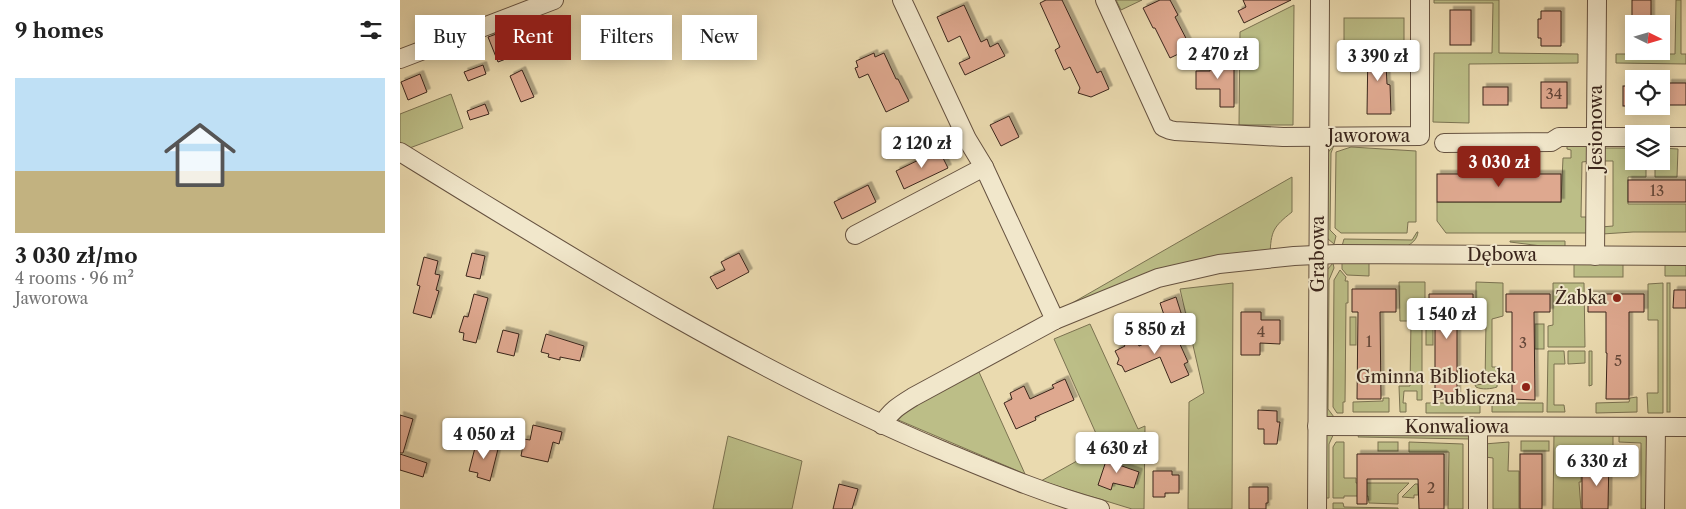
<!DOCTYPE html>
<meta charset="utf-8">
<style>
:root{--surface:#fff;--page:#f2f2f2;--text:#222;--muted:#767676;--accent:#8f2418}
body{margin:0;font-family:"Libre Caslon Text",serif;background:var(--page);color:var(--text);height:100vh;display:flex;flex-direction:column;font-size:19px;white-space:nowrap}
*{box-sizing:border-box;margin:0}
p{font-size:16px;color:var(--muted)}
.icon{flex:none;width:28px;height:28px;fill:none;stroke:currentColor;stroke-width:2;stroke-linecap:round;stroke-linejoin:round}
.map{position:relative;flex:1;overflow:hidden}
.details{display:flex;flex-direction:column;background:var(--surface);width:400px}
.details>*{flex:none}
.guide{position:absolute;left:15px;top:15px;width:475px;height:45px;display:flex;gap:10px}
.needle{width:32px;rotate:95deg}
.controls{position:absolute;left:1225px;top:15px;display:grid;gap:10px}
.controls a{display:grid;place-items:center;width:45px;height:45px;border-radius:0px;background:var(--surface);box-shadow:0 2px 12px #0003;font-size:25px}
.price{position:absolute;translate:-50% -42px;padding:0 11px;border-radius:5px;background:#fff;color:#222;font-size:16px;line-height:32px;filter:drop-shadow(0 1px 2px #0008)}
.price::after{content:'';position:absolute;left:50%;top:30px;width:15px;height:11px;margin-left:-8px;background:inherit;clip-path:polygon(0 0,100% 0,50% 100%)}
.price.selected{background:var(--accent);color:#fff}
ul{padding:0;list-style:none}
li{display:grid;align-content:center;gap:10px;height:265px;padding:0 15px}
li span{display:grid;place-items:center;height:155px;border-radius:0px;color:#555}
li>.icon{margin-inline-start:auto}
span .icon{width:90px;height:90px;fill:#fffc;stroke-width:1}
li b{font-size:21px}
h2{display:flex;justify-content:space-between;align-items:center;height:60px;padding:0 15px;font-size:21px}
.pill{padding:0 18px;border-radius:0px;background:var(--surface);box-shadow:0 2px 12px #0003;font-size:18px;line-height:45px}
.pill.selected{background:var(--accent);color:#fff}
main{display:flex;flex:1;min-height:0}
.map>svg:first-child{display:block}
</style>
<main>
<section class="details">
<h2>9 homes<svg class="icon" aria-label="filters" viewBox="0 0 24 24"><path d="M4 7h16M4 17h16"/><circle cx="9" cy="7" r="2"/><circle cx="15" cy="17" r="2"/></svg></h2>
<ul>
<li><span style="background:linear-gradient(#bfe0f5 60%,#c2b280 0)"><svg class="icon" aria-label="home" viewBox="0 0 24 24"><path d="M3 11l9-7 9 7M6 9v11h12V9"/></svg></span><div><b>3 030 zł/mo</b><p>4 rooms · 96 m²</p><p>Jaworowa</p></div></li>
</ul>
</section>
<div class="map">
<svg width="1286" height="509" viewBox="0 0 1286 509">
<defs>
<filter id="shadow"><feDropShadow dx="3.5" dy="-3.5" stdDeviation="0" flood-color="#0004"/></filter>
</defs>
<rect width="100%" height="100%" fill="#eadaaf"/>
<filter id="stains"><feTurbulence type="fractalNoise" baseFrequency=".004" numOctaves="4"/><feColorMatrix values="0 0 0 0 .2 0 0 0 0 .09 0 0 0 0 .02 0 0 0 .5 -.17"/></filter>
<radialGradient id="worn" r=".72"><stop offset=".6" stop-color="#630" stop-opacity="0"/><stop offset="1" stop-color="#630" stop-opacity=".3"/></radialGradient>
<g fill="#bcbe87" stroke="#7b7251">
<path d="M716,0H742L721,10Z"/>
<path d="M1034,0H1099V53L1178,54V63L1069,64V123L1033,122L1034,53H1092L1093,3H1034Z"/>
<path d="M1276,0H1281V54H1286V64L1216,63V54H1275Z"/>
<path d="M894,5L893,125H839L840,32Z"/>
<rect x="944" y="18" width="60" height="27"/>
<path d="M51,94L63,128L7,149L0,144V114Z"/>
<path d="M1167,142H1182L1190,148L1191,161L1182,162L1181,217H1190V233H1046L1037,221V202H1161L1163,158H1171V150L1167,149Z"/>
<path d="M934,145L931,153L930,230L936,236L934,244L928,239L925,231L926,155Z"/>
<path d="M951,147L1016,151V222H1008L1007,233H941L935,228L936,152Z"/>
<path d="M1205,148H1234V161H1246V177H1228V204H1286V232H1233L1202,234L1201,227L1213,226V161H1204L1202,152Z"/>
<path d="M1261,148L1278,149L1277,177H1255V161H1261Z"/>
<path d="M892,177V212C873,227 871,231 870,255L660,310Z"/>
<path d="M1017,232H1018C1017,240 1012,243 1006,247L942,246L944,239L1012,240Z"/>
<path d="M1110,241H1165V249L1110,242Z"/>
<path d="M942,261L969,262V276L947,275L942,269Z"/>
<path d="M933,263L934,268L929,280L928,409L934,417V421L927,418L924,412L927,270Z"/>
<rect x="1174" y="263" width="49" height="14"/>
<path d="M1265,263L1286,264V276H1265Z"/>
<path d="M940,270L946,277L945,281H948V303H946L945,402H943V413H937L933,407L934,280Z"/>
<path d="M999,282H1025V301L1022,302V400H1017V391H1004L1003,403H1006V412H1000L999,386H1010L1011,321H1000Z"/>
<path d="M1076,282L1103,283V316L1092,319V367H1098L1097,387C1091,389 1082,390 1076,387L1075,385L1085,384L1086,322L1076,321Z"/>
<path d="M833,283L832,509H788L789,402L804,393L780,289Z"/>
<path d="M1153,283H1184L1185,347H1148V326L1153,325Z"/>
<path d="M1263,283V413H1248L1247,393H1258V320H1248V284Z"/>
<rect x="1267" y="283" width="3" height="129"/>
<rect x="950" y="317" width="6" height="28"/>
<rect x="1026" y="319" width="7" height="26"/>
<path d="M690,324L738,429L745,426L744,509H732L641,481L702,447L654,339Z"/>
<rect x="1135" y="324" width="9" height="25"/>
<path d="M1148,351H1164L1165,364H1154V405H1164L1165,412H1147Z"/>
<path d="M1168,351H1185V363L1168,364Z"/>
<path d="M1189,351H1192V385L1189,386Z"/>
<path d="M579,372L625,474L496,419L517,399Z"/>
<path d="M1237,397V412L1196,413V403L1229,402L1230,398Z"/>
<path d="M983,398H989V412H953V402L983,401Z"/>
<path d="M1060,399H1075L1080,403V413H1026V403H1059Z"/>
<path d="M1108,399L1109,403H1143V412H1092V402L1095,400Z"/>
<path d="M935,431L929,444V498H924V439L928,434Z"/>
<path d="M1154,432H1213V449L1182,451L1181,482H1179L1181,509H1153Z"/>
<path d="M1219,432C1232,432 1243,429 1249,442V509H1241V443L1219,442Z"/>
<path d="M960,433H1068L1071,439L958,437Z"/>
<path d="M328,436L402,461L392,509H313Z"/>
<rect x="1121" y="441" width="28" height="10"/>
<path d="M936,442H944V478H956V483H1009L998,494V504L969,503L968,496H944V498H933V447Z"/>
<rect x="978" y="442" width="20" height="9"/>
<path d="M1009,442L1063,444V509H1048L1049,452H1009Z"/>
<path d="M1109,442L1108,471H1119V509H1093V458L1085,457L1084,444Z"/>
<path d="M1015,484H1018V495H1014V498L1002,497Z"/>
<path d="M933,503H943L944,507L998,508V509H933Z"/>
</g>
<g fill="#dea88f" stroke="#3a251b" filter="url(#shadow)">
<path d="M646,0H662L697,73L701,71L709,89L691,97L678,93L680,88L670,67L664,70L655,50L660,47L640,3Z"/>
<path d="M760,0H770L778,15L775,17L791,48L770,58L755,28H753L743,8Z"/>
<path d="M843,0H891L844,23L838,11L846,7Z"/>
<rect x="1232" y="0" width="19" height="24"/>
<path d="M564,5L581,42L587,39L590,47L598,43L605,56L565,75L559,63L570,58L560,36L548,42L537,17Z"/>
<rect x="1050" y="10" width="21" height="35"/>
<path d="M1141,11H1161V46H1141V38H1138V19H1141Z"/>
<path d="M102,32L111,57L98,62L88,37Z"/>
<path d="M968,45H985L987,84L990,85L991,114H967Z"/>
<path d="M474,53L475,57L484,53L496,79H498L509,101L486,112L468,74L459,78L455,68L458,67L456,61Z"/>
<path d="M810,54H824V68H834V107H820V89H796V71H810Z"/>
<path d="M83,65L86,74L68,81L64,72Z"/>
<path d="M122,70L134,97L121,102L110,76Z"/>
<path d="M20,74L27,92L8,100L1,82Z"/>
<rect x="1141" y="82" width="26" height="26"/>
<path d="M1268,83H1286V105H1265V93H1268Z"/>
<rect x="1223" y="86" width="11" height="20"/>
<rect x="1083" y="87" width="25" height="18"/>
<path d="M85,104L89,114L70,120L67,111Z"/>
<path d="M609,116L619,137L601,146L590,125Z"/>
<path d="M539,150L548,168L504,189L496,171Z"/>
<rect x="1037" y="174" width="124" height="28"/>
<rect x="1228" y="180" width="58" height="22"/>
<path d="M468,185L476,202L442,219L434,202Z"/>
<path d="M72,253L85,256L80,279L66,276Z"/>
<path d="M339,253L349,272L317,289L310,277L325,270L321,262Z"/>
<path d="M24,257L38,261L35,274L40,275L36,290L39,291L31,318L13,313L20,286L17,285Z"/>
<path d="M952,289H996V312H980L981,399H957L958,312H952Z"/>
<path d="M1274,290H1286V308H1273Z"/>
<path d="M74,294L88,298L76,343L63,340L64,333L59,332L64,316L68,317Z"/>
<path d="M1029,294H1073V312H1057V399H1035V312H1029Z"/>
<path d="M1106,294H1150V312H1134L1135,400L1112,399V312H1106Z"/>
<path d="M1188,294H1244V312H1229V399H1206L1207,353H1206V312H1188Z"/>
<path d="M776,297L783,319L767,324L760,303Z"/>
<path d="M841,312H861V320H880V344L860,343V355H841Z"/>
<path d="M103,330L119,334L114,356L97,352Z"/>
<path d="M774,331L788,362L784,364L789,375L771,383L760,357L725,372L722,366L717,364L719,359L715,351L725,346L723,343L735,337L739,346Z"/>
<path d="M146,334L184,346L180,361L160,357V360L148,357L149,354L141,352Z"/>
<path d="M665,379L674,400L635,417L636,420L616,429L604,403L612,399L610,393L624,386L630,399L654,388L652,385Z"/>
<path d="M858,410L877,411V422H880L877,444H864V429H858Z"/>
<path d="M0,415L13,419L3,453H0Z"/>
<path d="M133,425L162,432L159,444L153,442L148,462L121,456L124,439L130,440Z"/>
<path d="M77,440L99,445L90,481L77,477L78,473L69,471Z"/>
<path d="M0,454L27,463L23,477L0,470Z"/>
<path d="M957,454H1044V509H1019L1018,479H967V504H957Z"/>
<rect x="1120" y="454" width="22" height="55"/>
<path d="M1201,454H1209L1208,509H1182V475L1199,476Z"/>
<path d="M708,455L721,459L719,465L739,472L734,488L713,483L711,490L698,485Z"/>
<path d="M753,471H772V475H779V493H765V497H753Z"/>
<path d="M439,484L458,489L452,509H433Z"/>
<path d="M849,487H868V503H866V509H849Z"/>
</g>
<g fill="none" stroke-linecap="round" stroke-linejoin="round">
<g stroke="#665240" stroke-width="20">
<g id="minor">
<path d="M502,0L567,139L584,167"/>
<path d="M705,0L763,127L770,130L775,131L883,137L1020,136V0"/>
<path d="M0,59L154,0"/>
<path d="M1261,137H1286"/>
<path d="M1044,143L1151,142L1159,137H1234"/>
<path d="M0,152C175,260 351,370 541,450C594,472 645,494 700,509"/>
<path d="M455,235L584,167L655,320"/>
<path d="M1195,256L1197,0"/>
<path d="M482,425C490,411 500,405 513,397L655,320L758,278L819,264L894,256L937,254L1286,256"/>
<path d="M917,426L1286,427"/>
<path d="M1078,427V509"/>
<path d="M917,509L920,0"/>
<path d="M1255,509L1256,427"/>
</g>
</g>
<use href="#minor" stroke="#f1e7cb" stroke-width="18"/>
</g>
<g fill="#8f2418" stroke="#f1e7cb" stroke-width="2">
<circle cx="1217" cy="298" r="5"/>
<circle cx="1126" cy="387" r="5"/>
</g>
<g text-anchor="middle" stroke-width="4" stroke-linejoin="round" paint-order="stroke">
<g font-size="15" fill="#634638">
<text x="1154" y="99">34</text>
<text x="1257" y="196">13</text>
<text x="861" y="337">4</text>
<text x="969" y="347">1</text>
<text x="1123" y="348">3</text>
<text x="1218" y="366">5</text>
<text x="1031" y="493">2</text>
</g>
<g font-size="18" fill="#3a251b" stroke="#f1e7cb">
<text transform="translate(1196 128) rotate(-90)" y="6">Jesionowa</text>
<text x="969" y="142">Jaworowa</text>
<text transform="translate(918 254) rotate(-90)" y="6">Grabowa</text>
<text x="1102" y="261">Dębowa</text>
<text x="1057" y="433">Konwaliowa</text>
</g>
<g font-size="18" fill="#3a251b" stroke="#f1e7cb" text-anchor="end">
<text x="1207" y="304">Żabka</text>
<text x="1116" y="383">Gminna Biblioteka<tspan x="1116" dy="21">Publiczna</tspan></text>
</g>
</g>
<rect width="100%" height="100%" filter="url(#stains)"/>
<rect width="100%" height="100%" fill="url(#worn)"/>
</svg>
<div class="controls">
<a><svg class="needle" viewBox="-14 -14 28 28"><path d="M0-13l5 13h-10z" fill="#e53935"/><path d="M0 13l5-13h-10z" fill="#767676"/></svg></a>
<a><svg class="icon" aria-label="locate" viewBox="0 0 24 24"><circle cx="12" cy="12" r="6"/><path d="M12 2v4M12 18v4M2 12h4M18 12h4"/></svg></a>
<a><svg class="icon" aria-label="layers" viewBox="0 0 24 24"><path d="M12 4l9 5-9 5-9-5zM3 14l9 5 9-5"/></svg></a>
</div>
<b class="price" style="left:818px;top:80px">2 470 zł</b>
<b class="price" style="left:978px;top:82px">3 390 zł</b>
<b class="price" style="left:522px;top:169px">2 120 zł</b>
<b class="price selected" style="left:1099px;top:188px">3 030 zł</b>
<b class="price" style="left:1047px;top:340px">1 540 zł</b>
<b class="price" style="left:755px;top:355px">5 850 zł</b>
<b class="price" style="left:84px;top:460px">4 050 zł</b>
<b class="price" style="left:717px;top:474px">4 630 zł</b>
<b class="price" style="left:1197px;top:487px">6 330 zł</b>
<div class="guide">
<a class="pill">Buy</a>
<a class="pill selected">Rent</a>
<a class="pill">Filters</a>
<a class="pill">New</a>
</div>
</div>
</main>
